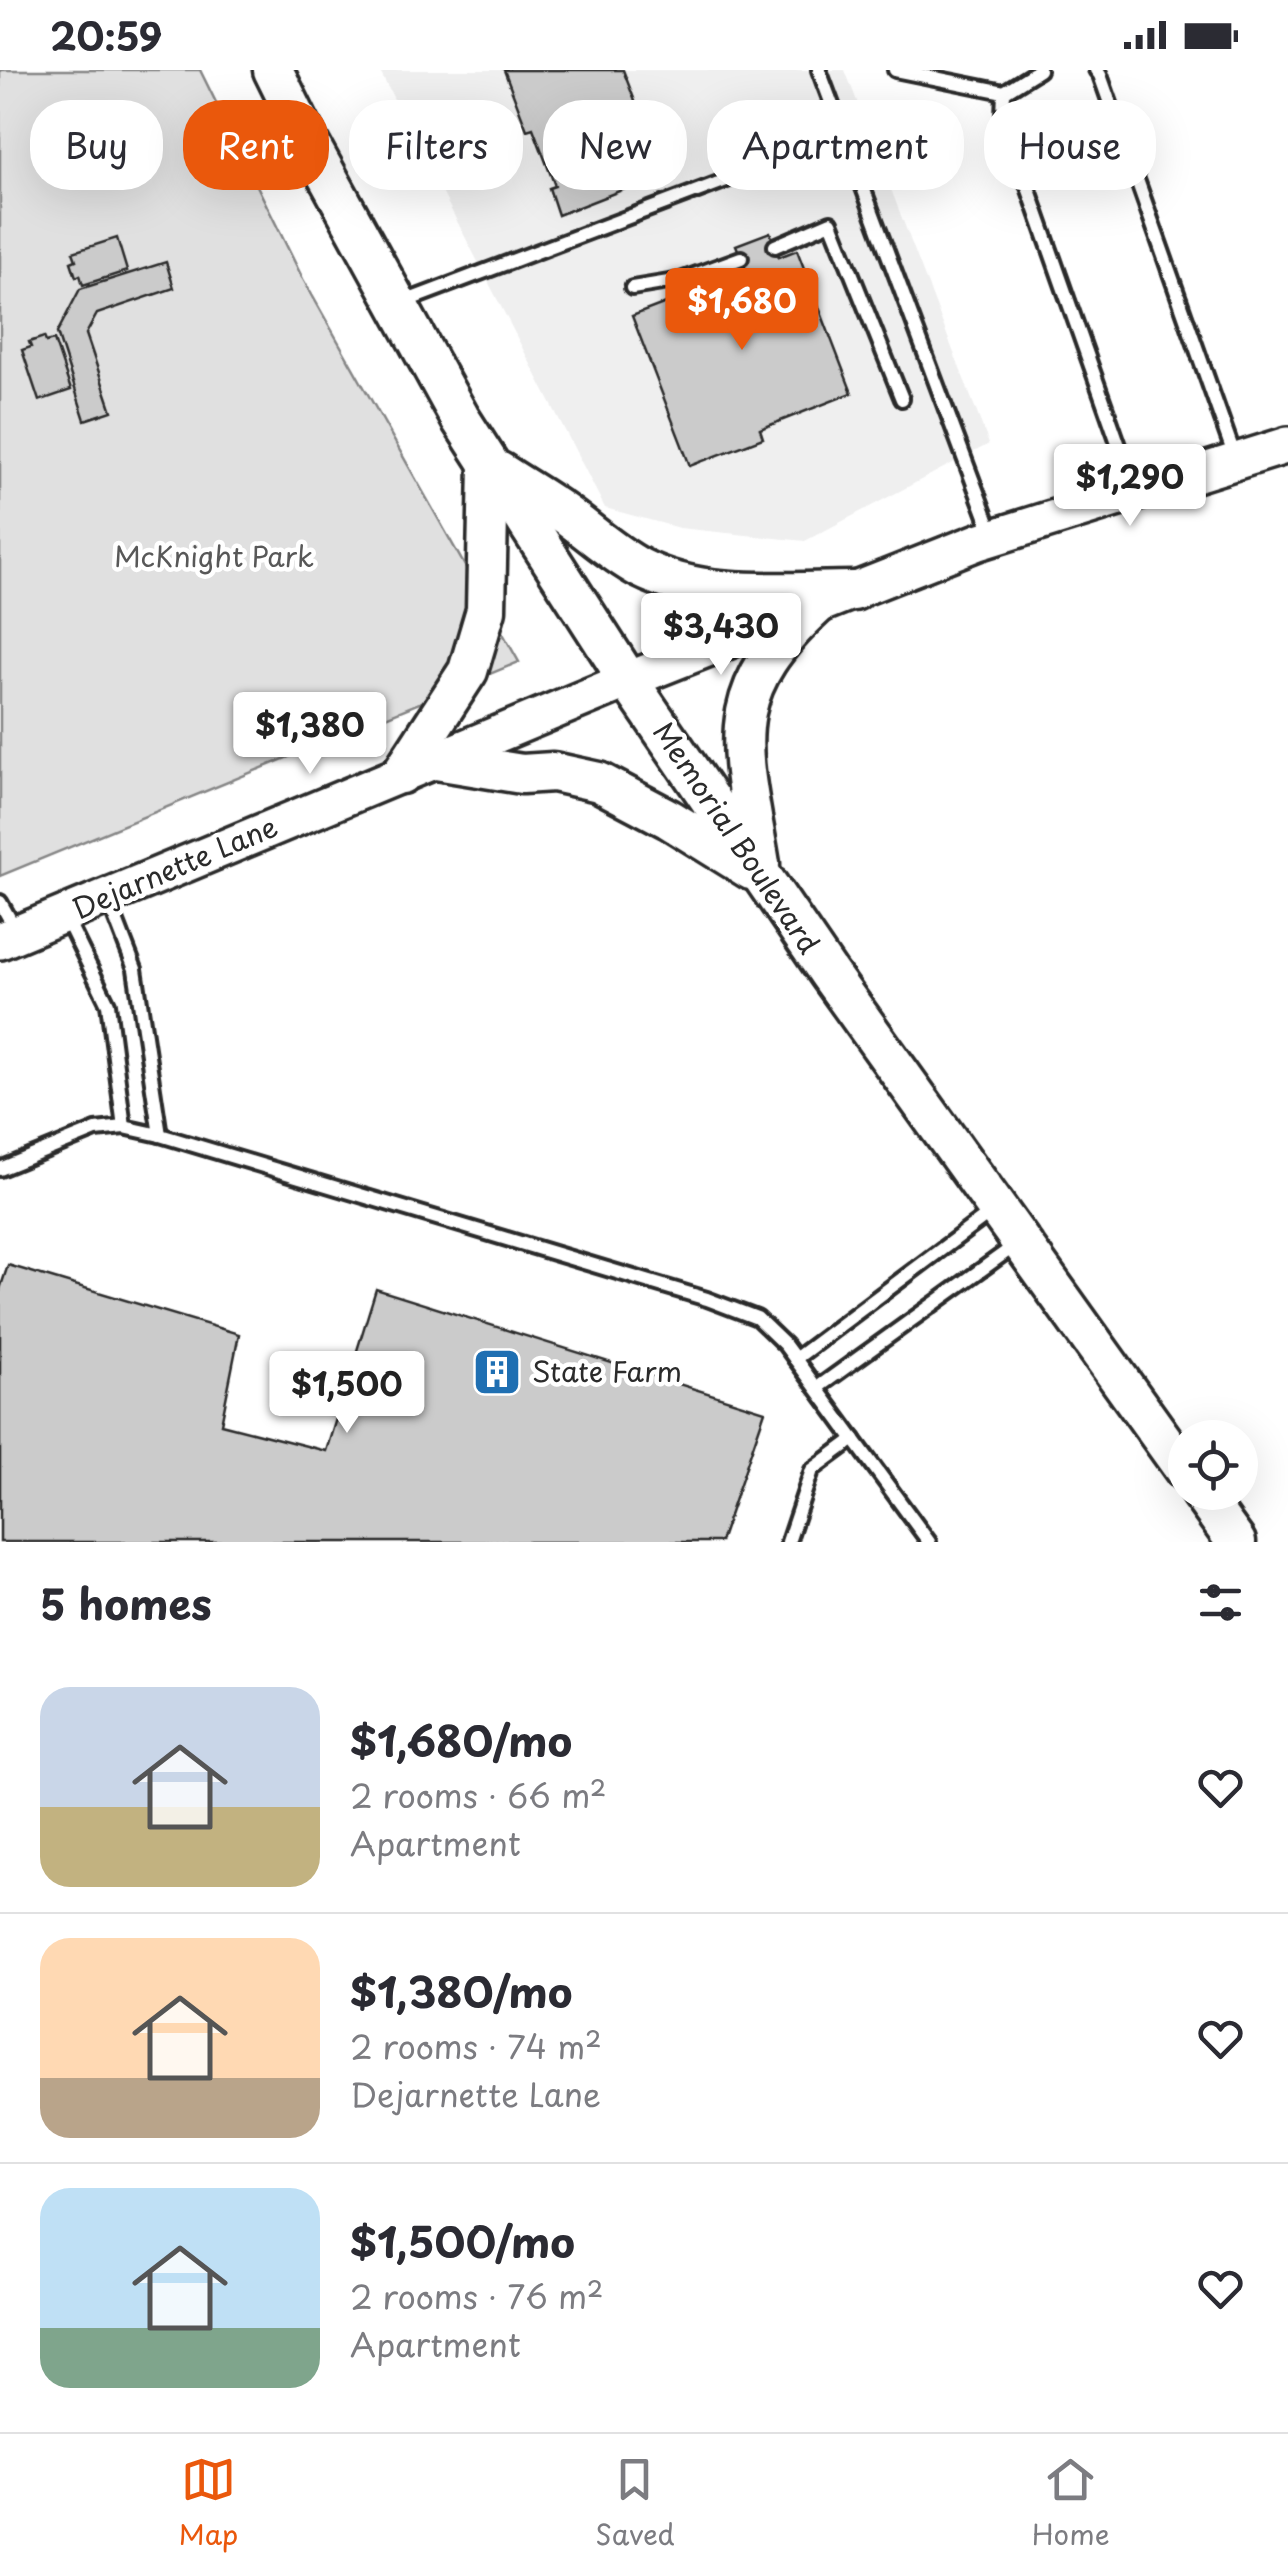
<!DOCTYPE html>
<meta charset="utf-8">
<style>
:root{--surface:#fff;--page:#f2f2f3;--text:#2b2b33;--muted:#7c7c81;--line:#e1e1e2;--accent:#ea580c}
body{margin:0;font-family:"Playpen Sans",sans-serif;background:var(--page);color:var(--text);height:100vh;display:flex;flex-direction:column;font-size:38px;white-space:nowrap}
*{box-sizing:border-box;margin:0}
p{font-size:32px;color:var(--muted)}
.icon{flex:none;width:55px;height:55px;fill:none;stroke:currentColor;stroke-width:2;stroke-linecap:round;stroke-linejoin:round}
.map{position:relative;height:1472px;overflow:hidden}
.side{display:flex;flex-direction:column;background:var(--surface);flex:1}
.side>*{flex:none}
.hud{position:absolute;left:30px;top:30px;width:1230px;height:90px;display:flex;gap:20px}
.tools{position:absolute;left:1168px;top:1350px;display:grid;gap:20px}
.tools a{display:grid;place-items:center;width:90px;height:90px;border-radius:50%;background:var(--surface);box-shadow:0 10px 40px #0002;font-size:50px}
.price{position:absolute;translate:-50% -85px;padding:0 22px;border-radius:10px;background:#fff;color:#222;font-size:32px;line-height:65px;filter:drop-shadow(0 2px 5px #0008)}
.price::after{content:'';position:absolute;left:50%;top:60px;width:30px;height:22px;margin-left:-15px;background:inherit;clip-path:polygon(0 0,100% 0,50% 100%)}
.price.on{background:var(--accent);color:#fff}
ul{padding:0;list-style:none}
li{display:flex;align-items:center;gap:30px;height:250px;padding:0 40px}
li+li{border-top:2px solid var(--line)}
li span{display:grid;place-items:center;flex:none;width:280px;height:200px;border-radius:30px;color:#555}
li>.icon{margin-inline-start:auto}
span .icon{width:120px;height:120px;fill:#fffc;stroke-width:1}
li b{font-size:42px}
h2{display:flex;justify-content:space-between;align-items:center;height:120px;padding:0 40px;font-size:42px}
.pill{padding:0 35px;border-radius:40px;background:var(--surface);box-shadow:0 10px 40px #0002;font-size:35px;line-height:90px}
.pill.on{background:var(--accent);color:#fff}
.status{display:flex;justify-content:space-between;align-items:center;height:70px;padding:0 50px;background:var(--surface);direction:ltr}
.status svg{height:28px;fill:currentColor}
.tab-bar{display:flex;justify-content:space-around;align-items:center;height:140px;border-top:2px solid var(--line);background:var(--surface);font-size:28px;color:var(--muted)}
.tab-bar a{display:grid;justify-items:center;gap:5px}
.tab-bar .on{color:var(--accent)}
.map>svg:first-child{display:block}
</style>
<div class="status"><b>20:59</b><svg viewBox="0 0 49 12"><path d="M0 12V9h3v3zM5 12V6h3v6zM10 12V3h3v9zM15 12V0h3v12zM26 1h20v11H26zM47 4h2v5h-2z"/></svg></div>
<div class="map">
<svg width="1288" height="1472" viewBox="0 0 1288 1472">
<rect width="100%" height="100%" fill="#fff"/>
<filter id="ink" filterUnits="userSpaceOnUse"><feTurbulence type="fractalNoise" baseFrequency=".01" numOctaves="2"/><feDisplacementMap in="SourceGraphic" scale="20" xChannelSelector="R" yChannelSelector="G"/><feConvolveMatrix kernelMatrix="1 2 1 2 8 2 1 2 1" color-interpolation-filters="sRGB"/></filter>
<g filter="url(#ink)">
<path fill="#efefef" d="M379,0H845L989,374L805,471L679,458L605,438Z"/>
<path fill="#e0e0e0" stroke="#868686" stroke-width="2.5" d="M0,0H200L303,209L519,592L0,806Z"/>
<g fill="#cbcbcb" stroke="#2b2b2b" stroke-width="2.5">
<path d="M504,0H623L663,104L558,145L549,118L555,116L533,58L527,60Z"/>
<path d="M770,162L779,187L797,180L852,323L760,359L763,368L690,396L632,246L747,202L736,175Z"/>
<path d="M117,168L127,201L83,215L80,205L76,207L71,192L76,190L73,182Z"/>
<path d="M166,192L174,218L97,244L86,264L112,341L85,350L57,263L80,219Z"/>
<path d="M44,267L46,272L54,270L71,320L39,331L22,280L31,277L29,272Z"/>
<path d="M8,1195L239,1264L221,1354L326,1381L376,1219L765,1341L720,1472H0V1219Z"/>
</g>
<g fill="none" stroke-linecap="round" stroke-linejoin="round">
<g stroke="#2b2b2b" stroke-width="20">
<g id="lane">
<path d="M819,0L993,465"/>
<path d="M895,0L1004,22L1039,0"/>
<path d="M1096,0L1100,5L1236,390"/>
<path d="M1004,22L1003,46L1135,421"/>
<path d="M775,176L831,152L902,329"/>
<path d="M632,218L681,210L741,188"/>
<path d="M401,233L843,66"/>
<path d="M108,829L135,899L160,1065"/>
<path d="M0,832L17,862"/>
<path d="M65,846L108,934L124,1057"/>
<path d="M0,1099L96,1060L124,1057L160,1065L707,1229L757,1248L785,1275L929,1472"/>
<path d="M795,1289L994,1140"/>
<path d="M817,1318L1017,1174"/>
<path d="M788,1472L812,1400L854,1369"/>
</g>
</g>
<g stroke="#2b2b2b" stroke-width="42">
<path id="secondary" d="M0,871L628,610L978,472L1288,375"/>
</g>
<g stroke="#2b2b2b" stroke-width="45">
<g id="primary">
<path d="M273,0L308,71L460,348L628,610L829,904L1185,1401"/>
<path d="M500,402C521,416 544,429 565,444C590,462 612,483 640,498C705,531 784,521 854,521"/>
<path d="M436,690L522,704L553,702L599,712L669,749L751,800"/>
<path d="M401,704L468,601L486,540L489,395"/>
<path d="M760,794C741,676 718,626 816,536"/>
<path d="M1200,1422L1236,1472"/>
</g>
</g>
<use href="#lane" stroke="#fff" stroke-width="12"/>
<use href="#secondary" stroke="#fff" stroke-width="35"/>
<use href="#primary" stroke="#fff" stroke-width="38"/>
</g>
</g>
<defs>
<g id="building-square" transform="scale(2.5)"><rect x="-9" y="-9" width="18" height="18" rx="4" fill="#1f6fb2" stroke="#fff"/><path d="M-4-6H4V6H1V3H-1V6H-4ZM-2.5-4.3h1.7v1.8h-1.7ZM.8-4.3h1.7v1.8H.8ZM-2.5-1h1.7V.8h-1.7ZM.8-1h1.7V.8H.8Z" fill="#fff"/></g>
</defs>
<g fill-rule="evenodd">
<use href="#building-square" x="497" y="1302"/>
</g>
<g text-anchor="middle" stroke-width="9" stroke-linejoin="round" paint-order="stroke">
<g font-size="28" fill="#585858" stroke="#fff">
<text x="214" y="497">McKnight Park</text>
</g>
<g font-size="28" fill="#2b2b2b" stroke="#fff">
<text transform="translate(736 768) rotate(56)" y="10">Memorial Boulevard</text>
<text transform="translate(175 798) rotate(-23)" y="10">Dejarnette Lane</text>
</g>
<g font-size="28" fill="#2b2b2b" stroke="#fff" text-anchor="start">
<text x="532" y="1312">State Farm</text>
</g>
</g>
</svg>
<div class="tools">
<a><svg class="icon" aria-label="locate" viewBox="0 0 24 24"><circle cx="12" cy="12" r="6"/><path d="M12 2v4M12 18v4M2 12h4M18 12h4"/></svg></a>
</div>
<b class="price on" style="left:742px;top:283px">$1,680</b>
<b class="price" style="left:1130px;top:459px">$1,290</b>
<b class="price" style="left:721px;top:608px">$3,430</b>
<b class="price" style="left:310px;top:707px">$1,380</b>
<b class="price" style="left:347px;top:1366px">$1,500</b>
<div class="hud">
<a class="pill">Buy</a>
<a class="pill on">Rent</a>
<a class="pill">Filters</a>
<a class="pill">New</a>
<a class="pill">Apartment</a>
<a class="pill">House</a>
</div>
</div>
<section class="side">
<h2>5 homes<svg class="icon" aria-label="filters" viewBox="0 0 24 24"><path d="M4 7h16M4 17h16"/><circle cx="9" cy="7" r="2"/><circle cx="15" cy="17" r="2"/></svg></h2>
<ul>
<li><span style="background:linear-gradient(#c9d6e8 60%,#c2b280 0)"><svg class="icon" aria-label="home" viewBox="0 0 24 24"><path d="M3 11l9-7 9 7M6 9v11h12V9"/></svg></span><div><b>$1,680/mo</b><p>2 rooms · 66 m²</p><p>Apartment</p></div><svg class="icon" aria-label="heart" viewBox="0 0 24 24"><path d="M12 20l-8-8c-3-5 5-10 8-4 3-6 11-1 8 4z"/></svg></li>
<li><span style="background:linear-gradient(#ffd9b3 70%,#b9a48a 0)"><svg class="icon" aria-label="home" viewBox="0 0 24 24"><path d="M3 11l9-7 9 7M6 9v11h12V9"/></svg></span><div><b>$1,380/mo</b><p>2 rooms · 74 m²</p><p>Dejarnette Lane</p></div><svg class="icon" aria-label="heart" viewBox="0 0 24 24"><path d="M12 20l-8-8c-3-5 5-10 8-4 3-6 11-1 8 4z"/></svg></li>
<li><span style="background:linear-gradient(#bfe0f5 70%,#7fa58c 0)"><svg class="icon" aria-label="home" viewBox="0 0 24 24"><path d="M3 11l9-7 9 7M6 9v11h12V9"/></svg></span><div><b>$1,500/mo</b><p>2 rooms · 76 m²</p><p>Apartment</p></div><svg class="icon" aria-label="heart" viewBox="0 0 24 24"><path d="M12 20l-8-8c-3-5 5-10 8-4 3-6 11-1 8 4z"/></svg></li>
</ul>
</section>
<nav class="tab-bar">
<a class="on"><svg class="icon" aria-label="map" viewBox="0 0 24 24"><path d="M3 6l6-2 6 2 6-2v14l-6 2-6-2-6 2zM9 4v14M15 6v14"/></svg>Map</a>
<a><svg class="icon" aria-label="saved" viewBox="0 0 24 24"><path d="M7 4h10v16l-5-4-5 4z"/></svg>Saved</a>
<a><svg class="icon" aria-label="home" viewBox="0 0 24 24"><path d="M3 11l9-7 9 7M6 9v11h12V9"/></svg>Home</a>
</nav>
